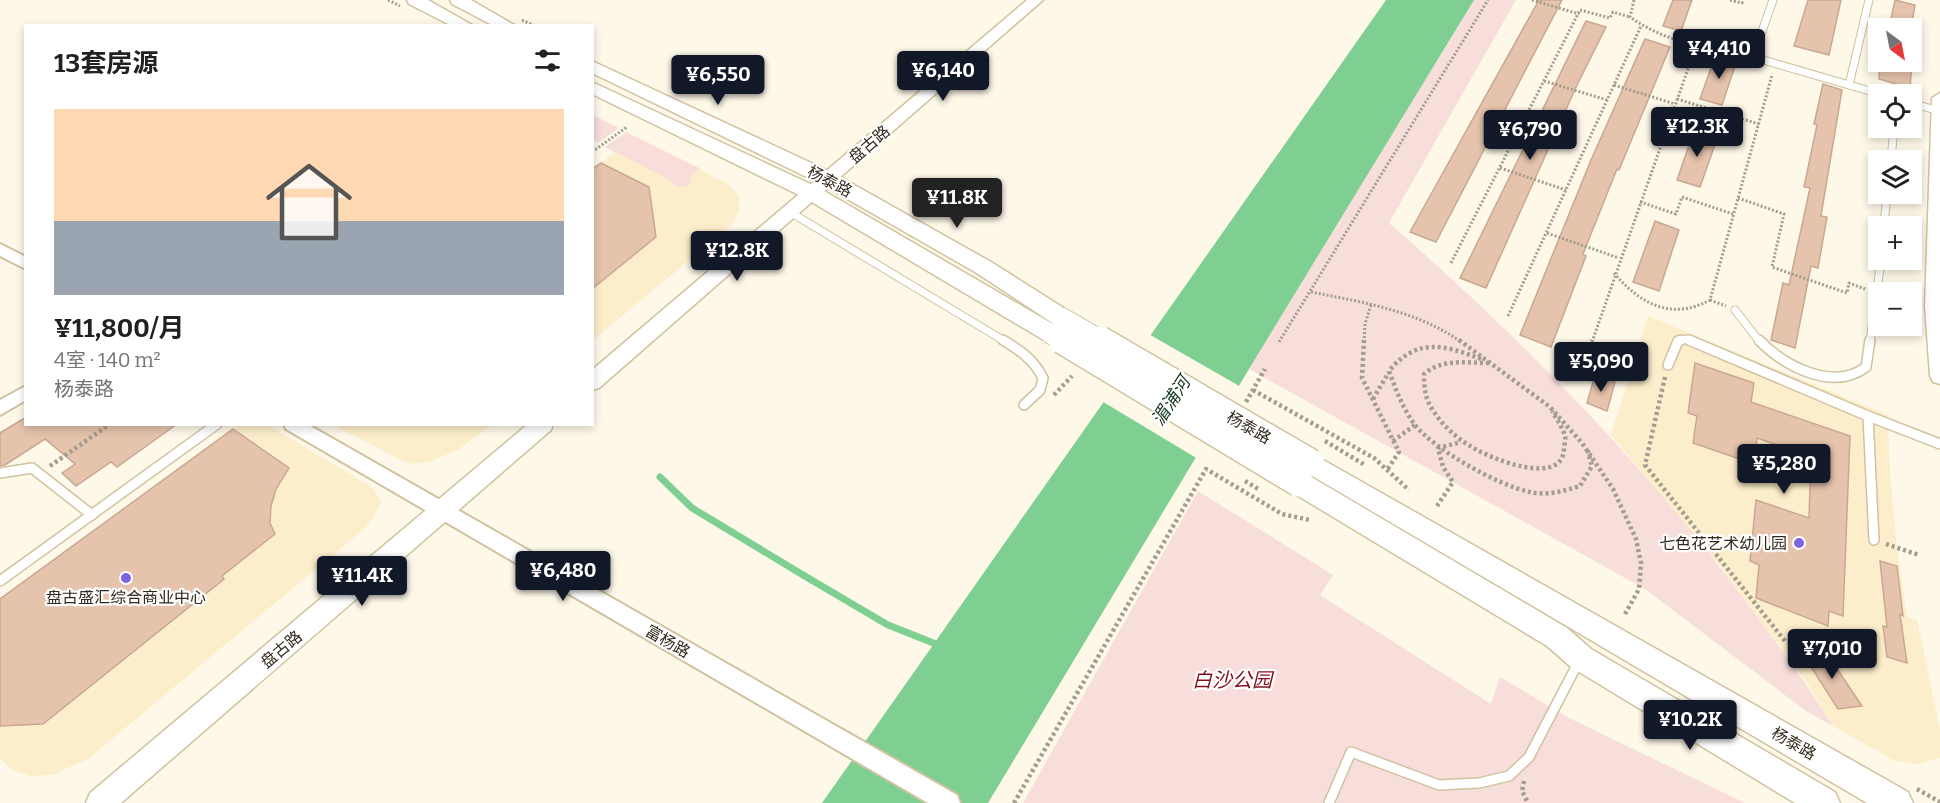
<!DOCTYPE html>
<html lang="zh">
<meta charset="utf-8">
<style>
:root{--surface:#fff;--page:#f6f6f6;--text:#202124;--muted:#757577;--line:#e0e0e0;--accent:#111827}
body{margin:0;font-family:Bitter,"Noto Sans SC",serif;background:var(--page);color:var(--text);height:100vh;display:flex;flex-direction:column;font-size:22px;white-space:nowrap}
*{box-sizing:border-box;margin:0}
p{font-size:20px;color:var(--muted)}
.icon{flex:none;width:33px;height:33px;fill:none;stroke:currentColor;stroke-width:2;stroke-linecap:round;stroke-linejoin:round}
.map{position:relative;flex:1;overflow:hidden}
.panel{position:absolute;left:24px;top:24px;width:570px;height:402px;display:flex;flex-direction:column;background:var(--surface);border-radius:0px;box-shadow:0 3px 9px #0003}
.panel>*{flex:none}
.needle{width:39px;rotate:148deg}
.buttons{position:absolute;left:1868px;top:18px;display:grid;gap:12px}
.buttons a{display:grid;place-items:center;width:54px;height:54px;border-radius:0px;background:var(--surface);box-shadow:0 3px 9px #0003;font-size:30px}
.price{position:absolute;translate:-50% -51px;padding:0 14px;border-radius:6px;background:var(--accent);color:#fff;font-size:20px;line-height:39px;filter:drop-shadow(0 2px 3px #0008)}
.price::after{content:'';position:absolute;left:50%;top:36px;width:18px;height:14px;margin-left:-9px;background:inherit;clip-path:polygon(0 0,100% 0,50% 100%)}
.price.on{background:#222;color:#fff}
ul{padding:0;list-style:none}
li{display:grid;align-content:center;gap:12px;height:318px;padding:0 30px}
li+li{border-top:2px solid var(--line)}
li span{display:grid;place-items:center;height:186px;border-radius:0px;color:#555}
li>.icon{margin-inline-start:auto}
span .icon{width:108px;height:108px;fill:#fffc;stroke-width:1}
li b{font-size:26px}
h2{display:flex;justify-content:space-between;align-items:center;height:72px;padding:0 30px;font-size:26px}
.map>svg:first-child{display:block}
</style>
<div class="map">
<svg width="1940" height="803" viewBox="0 0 1940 803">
<rect width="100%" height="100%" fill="#fef8e9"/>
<g fill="#fdeecb">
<path d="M637,137L728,184L739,197V210L733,224L593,340L592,169Z"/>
<path d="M1648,316L1888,415L1890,475L1897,548L1907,617L1917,620L1940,729V758L1919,764L1895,761L1833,726L1809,686L1720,566L1611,435Z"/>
<path d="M239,425H268L373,488L381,502L373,519L363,530L88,759L52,775L30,776L14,771L0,759V599Z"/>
<path d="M333,425H491L458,450L431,461L413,464L403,461Z"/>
</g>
<g fill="#f7dedb">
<path d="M1474,0H1516L1389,223C1522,339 1645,464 1750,607C1779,646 1808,685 1833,726L1806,711L1645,589L1249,369Z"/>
<path d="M1694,111L1742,126L1739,136L1691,121Z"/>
<path d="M593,115L619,128L598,143L593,140Z"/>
<path d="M626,132L699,168L692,175L690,184L686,187L675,186L668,179L605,147Z"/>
<path d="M1198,491L1333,575L1320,595L1491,704L1500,677L1567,717L1745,803H1023Z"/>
</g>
<path fill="#7ecf91" d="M1386,0H1474L1249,369L988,803H822Z"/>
<g fill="#fef8e9">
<path d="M1147,333L1241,387L1221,421L1125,364Z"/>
<path d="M1122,368L1218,425L1198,459L1100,400Z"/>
</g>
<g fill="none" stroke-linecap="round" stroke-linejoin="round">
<path stroke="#7ecf91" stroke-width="7" d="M660,477L692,508L803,575L888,625L941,646"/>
</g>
<g fill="#e5c3ac" stroke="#c9a892" stroke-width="1.5">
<path d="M1539,0H1562L1436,242L1410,232Z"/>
<path d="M1673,0H1692L1681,31L1663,26Z"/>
<path d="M1808,0H1841L1829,55L1794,46Z"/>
<path d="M1895,0L1915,5L1911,28H1889Z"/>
<path d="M1586,21L1606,27L1577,85L1486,288L1460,278Z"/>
<path d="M1645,39L1670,47L1619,170L1617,169L1583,254L1586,256L1551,347L1520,335L1591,160Z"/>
<path d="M1716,54L1737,60L1722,105L1700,99Z"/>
<path d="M1880,62H1912L1910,88L1879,79Z"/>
<path d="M1823,84L1842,90L1821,216L1827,217L1818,268L1811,266L1795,348L1771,340L1783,283L1789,285L1810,188L1804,187L1817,125L1814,124Z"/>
<path d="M1695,128L1718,136L1700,187L1677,180Z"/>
<path d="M601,163L649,187L656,237L592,289V169Z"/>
<path d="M1655,221L1679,230L1659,291L1633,282Z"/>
<path d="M1695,363L1754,383L1751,402L1850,436L1843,616L1829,611L1828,626L1756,598L1759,565L1750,561L1756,500L1809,518L1811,457L1757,438L1754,464L1693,443L1697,416L1688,413Z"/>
<path d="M1595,375L1615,382L1607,411L1587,403Z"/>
<path d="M26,417V424H177L117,467L111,462L76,486L62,473L75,464L45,439L5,465L0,466V433Z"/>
<path d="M233,429L289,468L276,489L271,506L270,523L275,534L222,576L224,579L43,724L0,726V599Z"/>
<path d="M1880,561L1897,566L1903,616L1900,614L1907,663L1887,657L1883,626L1887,627Z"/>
<path d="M1825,651L1862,706L1838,709L1802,653Z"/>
</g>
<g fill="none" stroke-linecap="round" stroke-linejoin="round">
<g stroke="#d1c29f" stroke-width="9">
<g id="service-far1">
<path d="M1773,0L1753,57L1880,94"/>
<path d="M1849,85L1869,0"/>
<path d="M1911,103L1939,111"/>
<path d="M1891,160L1894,128"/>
<path d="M790,212L1006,342"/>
<path d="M1884,226L1887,194"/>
<path d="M1735,310L1760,342"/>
<path d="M1678,342L1686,339L1693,342"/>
<path d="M1870,342L1881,260"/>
</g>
</g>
<g stroke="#d1c29f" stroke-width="12">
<g id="service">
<path d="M1003,340C1021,351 1033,359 1043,378L1040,390L1024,405"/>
<path d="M1689,340L1868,416L1874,540"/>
<path d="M1759,340C1784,366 1833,392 1866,367L1870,340"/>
<path d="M1668,365L1678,341L1681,340"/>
<path d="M1868,416L1940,444"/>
<path d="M0,473L32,468L92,515"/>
<path d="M0,581L217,424"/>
<path d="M1329,803L1351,752L1439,785L1479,783L1509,776L1529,757L1579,661"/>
</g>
</g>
<g stroke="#d1c29f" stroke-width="4">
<g id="minor">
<path d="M0,244L26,257V269L0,256Z"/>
<path d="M26,386V400L0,415V400Z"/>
<path d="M284,424H307L957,795L960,803H928L286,429Z"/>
</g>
</g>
<g stroke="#d1c29f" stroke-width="3">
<g id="tertiary">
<path d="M1027,0H1043L599,388L592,390V370Z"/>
<path d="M1940,93V384L1933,382L1930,376L1925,306L1932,98Z"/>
<path d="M528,424H553L551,430L121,803H86L90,793Z"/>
</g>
</g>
<g stroke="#d1c29f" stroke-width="3">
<g id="secondary">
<path d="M407,0H428L474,26H452L409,4Z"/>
<path d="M450,0H471L516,26H494L452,4Z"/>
<path d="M592,61L835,174L991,262L1070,312L1073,318L1070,324L1062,326L1054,324L975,272L821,184L592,73Z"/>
<path d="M592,82L819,188L1058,327L1061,333L1058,339L1050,342L1042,339L805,198L592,94Z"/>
<path d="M1311,453L1908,792L1913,803H1867L1302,470L1298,463L1302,456Z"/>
<path d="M1299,472L1308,475L1567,628L1591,649L1835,792L1840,803H1795L1571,667L1547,646L1290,491L1286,483L1290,475Z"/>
</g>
</g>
<g stroke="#a39d8f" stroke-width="3" stroke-dasharray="2 2" stroke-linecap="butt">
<path d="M388,0L400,6"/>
<path d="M1532,0L1579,14"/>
<path d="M1634,0L1630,17C1664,41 1703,48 1743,55"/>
<path d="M1730,0L1742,3L1744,0"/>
<path d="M522,20L535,26"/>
<path d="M1544,81L1607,100"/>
<path d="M1614,85L1675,104"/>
<path d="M1677,99L1759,124"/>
<path d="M592,152L627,127"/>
<path d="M1500,168L1566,190"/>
<path d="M1738,198L1784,214L1772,267L1847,293L1849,283L1865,289"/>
<path d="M1640,202L1676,214L1682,197L1733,214"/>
<path d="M1547,233L1619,258"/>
<path d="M1451,263L1580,10L1610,18L1613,12L1630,17"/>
<path d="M1614,273C1640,304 1672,321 1710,300L1772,75"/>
<path d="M1311,292C1362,302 1418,311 1461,342"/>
<path d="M1710,300L1726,306"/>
<path d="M1508,316L1641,26"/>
<path d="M1279,342L1488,0"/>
<path d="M1364,342L1365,324L1371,305"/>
<path d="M1592,342L1696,46"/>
</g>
<g stroke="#a39d8f" stroke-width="4.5" stroke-dasharray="3 3" stroke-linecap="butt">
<path d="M1364,340L1362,378L1399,452L1387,470"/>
<path d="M1459,340L1550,407L1582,443L1613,489L1636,539L1641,563L1639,589L1625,614"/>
<path d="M1588,352L1592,340"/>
<path d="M1481,359C1445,345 1417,337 1389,371C1396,390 1403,409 1415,425C1436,451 1498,485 1530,492C1547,496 1564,491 1580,486L1592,466L1587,448"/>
<path d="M1489,363C1466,363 1443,358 1424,374C1424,387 1425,398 1432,409C1442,425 1456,438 1472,447C1489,458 1562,488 1564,449C1564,445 1566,440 1565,436C1563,428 1556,418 1552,411"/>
<path d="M1665,377L1645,465L1785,641H1801L1818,647C1835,630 1849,635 1866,648"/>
<path d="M1253,390L1374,458L1409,490"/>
<path d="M1054,395L1072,376"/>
<path d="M1373,399L1389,372"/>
<path d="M1246,402L1265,369"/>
<path d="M1325,441L1365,465"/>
<path d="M1393,441L1415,425"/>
<path d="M50,466L110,424"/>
<path d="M1245,481L1260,490"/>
<path d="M1437,506L1453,482L1443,467L1438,448L1461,442"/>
<path d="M1886,544L1919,555"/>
<path d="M1524,781L1522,791L1528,803"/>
<path d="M1917,789L1940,802"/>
<path d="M1014,803L1206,469L1282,514L1310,520"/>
</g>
<use href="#service-far1" stroke="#fff" stroke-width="7"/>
<use href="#service" stroke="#fff" stroke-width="9"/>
<use href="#minor" fill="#fff" fill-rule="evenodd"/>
<use href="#tertiary" fill="#fff" fill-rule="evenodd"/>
<use href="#secondary" fill="#fff" fill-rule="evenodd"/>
<g stroke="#d1c29f" stroke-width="22" stroke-linecap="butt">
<g id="secondary-bridge-far1">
<path d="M1062,318L1103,342"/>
<path d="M1050,333L1065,342"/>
</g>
</g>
<g stroke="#d1c29f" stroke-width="30" stroke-linecap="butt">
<g id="secondary-bridge">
<path d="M1062,340L1299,483"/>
<path d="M1100,340L1311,463"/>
</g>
</g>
<use href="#secondary-bridge-far1" stroke="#fff" stroke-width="20"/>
<use href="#secondary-bridge" stroke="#fff" stroke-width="27"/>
</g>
<g fill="#7d64df" stroke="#fff" stroke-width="2">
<circle cx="1799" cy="543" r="6"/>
<circle cx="126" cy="578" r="6"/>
</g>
<g text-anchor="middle" stroke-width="4.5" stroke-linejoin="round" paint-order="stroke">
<g font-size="16" fill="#312b1d" stroke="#fff">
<text transform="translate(869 144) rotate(-41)" y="6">盘古路</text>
<text transform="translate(830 181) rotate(28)" y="6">杨泰路</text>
<text transform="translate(1249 427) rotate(30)" y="6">杨泰路</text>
<text transform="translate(668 641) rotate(30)" y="6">富杨路</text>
<text transform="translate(281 649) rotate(-40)" y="6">盘古路</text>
<text transform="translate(1794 743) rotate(30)" y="6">杨泰路</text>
</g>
<g font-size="16" fill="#312b1d" stroke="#fff" text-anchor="end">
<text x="1787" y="549">七色花艺术幼儿园</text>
<text x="126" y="603" text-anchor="middle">盘古盛汇综合商业中心</text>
</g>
<g font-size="18" font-style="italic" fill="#15371e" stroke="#fff">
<text transform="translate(1171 401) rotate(-57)" y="6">湄浦河</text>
</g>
<g font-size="20" font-style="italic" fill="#840f1a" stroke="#fff">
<text x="1232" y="687">白沙公园</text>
</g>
</g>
</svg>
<div class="buttons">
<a><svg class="needle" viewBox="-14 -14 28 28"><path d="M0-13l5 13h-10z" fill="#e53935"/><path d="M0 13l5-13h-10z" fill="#757577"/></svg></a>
<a><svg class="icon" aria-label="locate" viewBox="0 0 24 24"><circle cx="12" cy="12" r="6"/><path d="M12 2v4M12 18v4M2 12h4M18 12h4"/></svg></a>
<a><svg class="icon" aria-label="layers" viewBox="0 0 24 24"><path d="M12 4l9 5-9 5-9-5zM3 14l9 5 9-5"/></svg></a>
<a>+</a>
<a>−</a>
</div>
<b class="price" style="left:1719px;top:80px">¥4,410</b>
<b class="price" style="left:943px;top:102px">¥6,140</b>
<b class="price" style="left:718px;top:106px">¥6,550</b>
<b class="price" style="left:1697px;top:158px">¥12.3K</b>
<b class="price" style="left:1530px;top:161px">¥6,790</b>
<b class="price on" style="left:957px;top:229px">¥11.8K</b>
<b class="price" style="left:737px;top:282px">¥12.8K</b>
<b class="price" style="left:1601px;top:393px">¥5,090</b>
<b class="price" style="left:1784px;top:495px">¥5,280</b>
<b class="price" style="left:563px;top:602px">¥6,480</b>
<b class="price" style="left:362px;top:607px">¥11.4K</b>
<b class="price" style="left:1832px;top:680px">¥7,010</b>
<b class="price" style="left:1690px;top:751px">¥10.2K</b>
<section class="panel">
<h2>13套房源<svg class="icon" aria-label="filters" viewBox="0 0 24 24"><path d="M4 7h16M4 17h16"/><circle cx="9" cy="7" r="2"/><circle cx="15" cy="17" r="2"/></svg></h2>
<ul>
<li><span style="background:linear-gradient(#ffd9b3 60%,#9aa5b1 0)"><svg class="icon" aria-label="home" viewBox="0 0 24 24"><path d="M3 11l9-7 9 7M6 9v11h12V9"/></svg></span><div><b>¥11,800/月</b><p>4室 · 140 m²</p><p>杨泰路</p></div></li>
</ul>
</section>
</div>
